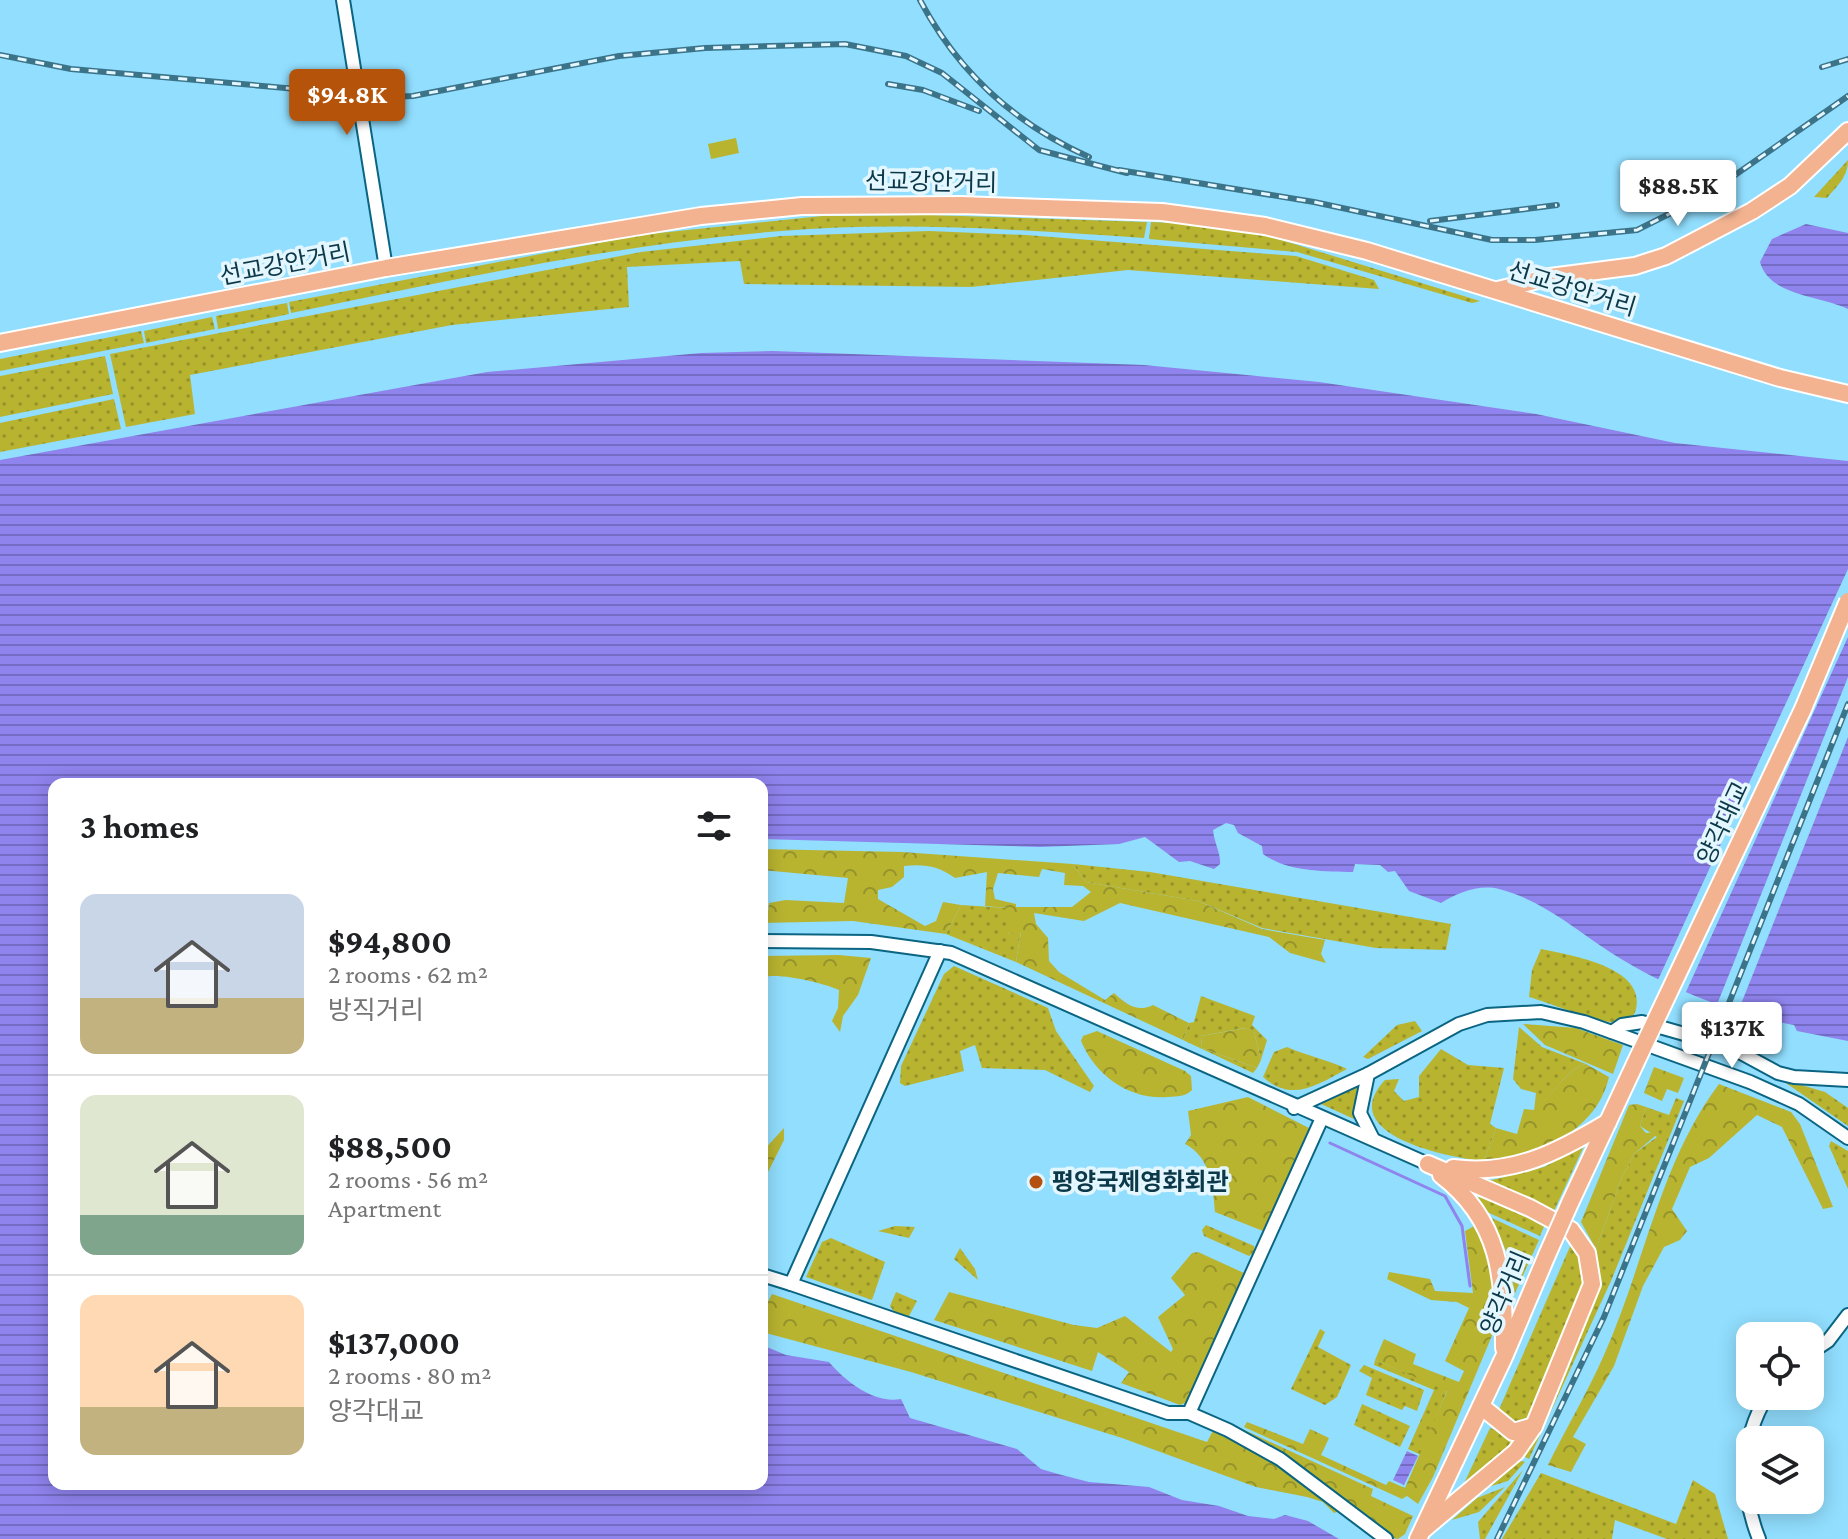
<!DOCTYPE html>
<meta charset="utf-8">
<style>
:root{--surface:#fff;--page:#f2f2f2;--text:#202124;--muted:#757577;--line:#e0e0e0;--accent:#b45309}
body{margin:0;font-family:"Crimson Pro","Noto Sans KR",serif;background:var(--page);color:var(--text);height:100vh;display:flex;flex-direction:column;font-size:30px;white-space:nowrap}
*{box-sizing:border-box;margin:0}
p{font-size:26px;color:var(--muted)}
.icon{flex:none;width:44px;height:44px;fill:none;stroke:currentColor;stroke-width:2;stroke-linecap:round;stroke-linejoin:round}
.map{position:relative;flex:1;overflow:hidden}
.sheet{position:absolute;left:48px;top:778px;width:720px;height:712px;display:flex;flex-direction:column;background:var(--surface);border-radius:16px;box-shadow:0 4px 20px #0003}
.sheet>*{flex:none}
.buttons{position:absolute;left:1736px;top:1322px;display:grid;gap:16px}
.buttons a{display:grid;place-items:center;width:88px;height:88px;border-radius:16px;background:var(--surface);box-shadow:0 4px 20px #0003;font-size:40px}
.price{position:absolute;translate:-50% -68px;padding:0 18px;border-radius:8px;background:#fff;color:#222;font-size:26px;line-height:52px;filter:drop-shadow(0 2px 4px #0008)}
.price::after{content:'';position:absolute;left:50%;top:48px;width:24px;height:18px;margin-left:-12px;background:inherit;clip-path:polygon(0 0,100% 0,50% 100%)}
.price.active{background:var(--accent);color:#fff}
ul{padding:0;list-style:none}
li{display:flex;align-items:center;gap:24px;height:200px;padding:0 32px}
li+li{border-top:2px solid var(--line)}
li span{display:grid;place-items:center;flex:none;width:224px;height:160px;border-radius:16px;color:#555}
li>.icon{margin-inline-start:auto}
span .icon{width:96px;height:96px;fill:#fffc;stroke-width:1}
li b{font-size:34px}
h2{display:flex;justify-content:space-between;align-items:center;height:96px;padding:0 32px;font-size:34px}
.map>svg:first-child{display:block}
</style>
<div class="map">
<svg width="1848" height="1539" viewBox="0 0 1848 1539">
<defs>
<pattern id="grass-dots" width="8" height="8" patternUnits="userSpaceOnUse" patternTransform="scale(2)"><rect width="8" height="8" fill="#b9b430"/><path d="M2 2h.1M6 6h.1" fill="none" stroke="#95932b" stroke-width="1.8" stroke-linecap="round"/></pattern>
<pattern id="forest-crowns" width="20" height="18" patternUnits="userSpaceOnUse" patternTransform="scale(2)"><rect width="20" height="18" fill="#b9b430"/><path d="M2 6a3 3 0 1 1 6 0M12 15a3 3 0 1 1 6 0" fill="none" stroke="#95932b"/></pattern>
<pattern id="water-rules" width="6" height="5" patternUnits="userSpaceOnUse" patternTransform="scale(2)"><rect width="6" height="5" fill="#8f83ed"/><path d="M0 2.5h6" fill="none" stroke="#736cc2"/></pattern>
</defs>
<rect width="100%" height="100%" fill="#91defe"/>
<g fill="url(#grass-dots)">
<path d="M1848,160C1848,177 1837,186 1827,198L1814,197Z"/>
<path d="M930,215L1147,222L1144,238C1023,230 901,221 781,231C616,244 453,280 291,313L289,302L640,235L822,216Z"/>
<path d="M1151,222L1224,225L1265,235L1480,301L1472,303L1297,252L1149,239Z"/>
<path d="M929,231L1026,235L1296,256L1374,280L1379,289L1128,270L971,287L744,284L740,261L627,267L629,307L452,325L190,375L195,414L126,427L110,354L641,252L781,236Z"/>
<path d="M287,303L289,314L218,329L216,316Z"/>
<path d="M212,317L215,329L146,343L144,331Z"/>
<path d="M141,331L144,343L0,371V359Z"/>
<path d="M105,356L113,394L0,417V376Z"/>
<path d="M114,399L121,429L0,452V423Z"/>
<path d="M1073,864L1150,872L1451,924L1446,950L1376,948L1262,928L1198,901L1086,882Z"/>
<path d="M961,905L1008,908L1007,934L1021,931L1016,962L946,934Z"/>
<path d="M1541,949C1568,955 1646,966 1636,1009C1634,1018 1627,1022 1618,1023C1599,1023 1550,1003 1529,997L1532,970Z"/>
<path d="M954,966L1048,1008L1056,1031L1094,1086L1090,1092L1045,1070L982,1068L975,1045L960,1051L964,1071L905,1086L900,1083L901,1066L944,974Z"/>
<path d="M1201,996L1255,1016L1252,1025L1267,1040L1261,1060L1254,1031L1245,1028L1201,1036L1202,1048L1257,1068L1253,1073L1183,1040L1189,1023L1194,1022Z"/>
<path d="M1415,1021L1422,1031L1368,1059L1363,1057L1397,1025Z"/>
<path d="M1519,1027L1542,1047L1586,1064C1568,1067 1552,1097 1534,1111L1536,1093L1521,1089L1513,1079Z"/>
<path d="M1287,1047C1308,1056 1328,1060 1347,1069C1317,1085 1292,1103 1263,1077L1274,1052Z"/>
<path d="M1441,1049L1468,1065L1504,1068L1490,1124L1496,1128L1484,1161C1450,1158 1333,1135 1385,1080L1399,1079L1394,1091L1404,1101L1419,1097V1076Z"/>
<path d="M1788,1081L1825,1092L1848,1108V1126L1786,1083Z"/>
<path d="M1357,1086L1354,1119L1321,1104Z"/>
<path d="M1676,1098L1684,1101L1611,1281L1529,1459L1520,1454L1548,1413L1600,1286L1596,1249L1622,1177L1635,1153L1657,1137L1640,1126L1646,1107L1669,1115Z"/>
<path d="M1831,1141L1848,1151V1189L1829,1146Z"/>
<path d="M1584,1146L1553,1213L1488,1181L1544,1167Z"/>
<path d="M1481,1195L1546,1222L1540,1236L1487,1212L1477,1199Z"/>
<path d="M1492,1218L1539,1240L1514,1295L1511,1263Z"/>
<path d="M1206,1225L1254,1246L1255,1252L1249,1256L1204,1236L1202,1230Z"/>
<path d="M895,1226L915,1227L909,1238L878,1231Z"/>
<path d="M831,1238L885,1262L872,1300L806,1277L822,1242Z"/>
<path d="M1572,1242L1582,1265V1293L1528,1421L1516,1424L1497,1414Z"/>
<path d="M960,1248L975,1269L978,1280L954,1259Z"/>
<path d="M896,1292L917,1301L909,1316H897L890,1306Z"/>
<path d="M1320,1329L1325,1332L1318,1347L1351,1365L1337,1397L1325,1405L1291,1389Z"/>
<path d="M1375,1360L1447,1390L1421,1455L1408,1449L1434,1390L1374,1365Z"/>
<path d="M1364,1365L1424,1390L1417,1411L1405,1406L1402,1410L1366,1395L1372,1378L1359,1371Z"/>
<path d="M1362,1404L1410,1426L1400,1447L1354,1425Z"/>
<path d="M1490,1428L1512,1436L1514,1444L1459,1494Z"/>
<path d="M1517,1460L1525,1462L1508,1481L1485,1488Z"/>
<path d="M1523,1470L1485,1539H1480L1478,1522Z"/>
<path d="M1541,1473L1676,1524L1693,1480L1715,1494L1728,1539H1667L1615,1520L1612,1539H1502Z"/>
<path d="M1505,1487L1479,1512L1452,1520L1477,1498Z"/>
</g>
<g fill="url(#forest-crowns)" fill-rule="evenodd">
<path d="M762,849L902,852L1073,864L1086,882L1198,901L1262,929L1325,940L1321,954L1326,963L1290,953L1269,937L1120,903L1084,921L1034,913L1036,924L1048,938L1049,961L1059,972L1105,1000L1114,993C1126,1004 1137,1013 1153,1005L1189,1023L1183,1040L1016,962L1021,932L1007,934V908L985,906L987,872L955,878C938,866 925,864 904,866V877L892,887L878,890V899L925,926L936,921L943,902L961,905L946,934L853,921L762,923V913L768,912L769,903L786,900L844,903L848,878L762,870ZM1042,869L1065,873L1064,885L1083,886L1091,892L1072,907H1016V904L995,899L993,889L998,873L1039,877Z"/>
<path d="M839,955L871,958L858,995L843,1016L840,1032L832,1021L838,1008L839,990C825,983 774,971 762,978V956Z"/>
<path d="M1523,1024L1576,1028L1623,1045L1613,1074L1545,1045Z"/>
<path d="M1246,1028L1254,1031L1261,1060L1257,1068L1202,1048L1201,1036Z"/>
<path d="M1097,1031L1185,1071L1191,1076L1192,1090C1185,1097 1178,1096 1168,1097C1129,1100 1096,1076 1081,1041L1083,1036Z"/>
<path d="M1586,1064L1609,1077C1596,1133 1536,1157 1484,1161L1496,1128L1517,1134L1524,1109L1534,1110C1552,1097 1568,1067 1586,1064Z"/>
<path d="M1654,1067L1684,1078L1678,1093L1667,1089L1662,1101L1644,1093Z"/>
<path d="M1719,1084L1791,1112L1800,1124L1833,1207L1823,1209L1782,1127L1757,1115L1709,1158L1690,1167L1672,1209L1687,1231L1680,1240L1664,1247L1643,1286L1614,1366L1573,1437L1586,1444L1571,1472L1548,1465C1566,1428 1588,1392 1604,1355C1644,1266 1660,1162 1719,1084Z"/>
<path d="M1248,1097L1309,1128L1267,1228L1263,1231L1215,1212C1213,1185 1210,1157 1185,1144L1191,1135L1188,1111Z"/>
<path d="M1637,1104L1646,1107L1640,1126L1646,1133L1660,1132L1635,1153L1622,1177L1596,1249L1581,1222L1629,1105Z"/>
<path d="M784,1128V1140L762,1184V1152Z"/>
<path d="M1476,1225L1492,1266L1496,1326L1433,1477L1418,1504L1407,1496L1402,1499L1244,1427L1247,1422L1303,1444L1310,1429L1329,1438L1321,1455L1386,1485L1389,1481L1405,1488L1447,1391L1375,1360L1384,1339L1416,1354L1413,1364L1459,1382L1464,1371L1445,1361L1469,1308L1457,1302L1431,1300L1387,1279L1389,1272L1430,1279L1435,1291L1473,1293L1465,1231Z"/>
<path d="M1198,1252L1244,1273L1189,1401L1180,1405L1121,1383L1129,1372L1098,1352L1092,1371L934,1320L949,1292L1074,1325L1097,1328L1125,1316L1171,1352L1173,1349L1158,1317L1185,1295L1171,1278L1192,1253Z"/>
<path d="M772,1294L1207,1442L1215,1427L1298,1479L1340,1511L1334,1513L1323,1502L1307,1497L1256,1487L1122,1438L911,1372L762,1332V1313Z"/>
<path d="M1240,1428L1373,1489L1371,1496L1413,1516L1405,1534L1398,1539L1383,1535Z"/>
</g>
<path fill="#b9b430" d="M736,138L739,153L711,159L708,144Z"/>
<g fill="url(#water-rules)">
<path d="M1806,224L1848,233V309C1821,296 1769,296 1760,262L1772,239Z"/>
<path d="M773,351L1144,365L1319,382L1536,414L1675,443L1848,461V1041L1797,1031L1794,1025C1727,1013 1657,984 1601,946C1568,923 1538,899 1499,889C1479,884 1457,893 1441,903L1409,891L1395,871L1388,872L1380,865L1355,864L1353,872C1324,871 1288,872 1263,854L1262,846L1238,833L1234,825L1226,823L1213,830C1214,842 1221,854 1220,864L1214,869L1190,861L1179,862L1145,837L1119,844L1040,847L762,839V784H54V1484H762V1345L786,1355L829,1362C845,1381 874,1404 901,1399L910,1418L1017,1449L1041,1469L1058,1474L1089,1482L1149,1487L1182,1500L1219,1506L1248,1516L1274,1519L1285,1515L1308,1521L1339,1539H0V460L487,372L701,353Z"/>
<path d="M1407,1451L1418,1456L1404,1485L1393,1480Z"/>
</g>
<g fill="#91defe">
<path d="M1848,569V637L1685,994L1657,982Z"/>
<path d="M1848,677V737L1737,1014L1716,1007Z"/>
</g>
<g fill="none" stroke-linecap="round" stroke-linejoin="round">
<path stroke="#8f83ed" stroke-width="3" d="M1330,1143L1445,1196L1462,1226L1470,1286"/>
<g stroke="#0b6582" stroke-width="16">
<g id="minor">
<path d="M343,0L386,268"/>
<path d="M762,941L871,942L951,953L1428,1164"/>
<path d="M940,951L791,1284L1168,1413H1189L1322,1118"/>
<path d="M1612,1032L1622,1025L1642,1022L1730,1047L1778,1073L1794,1077L1848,1080"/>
<path d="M1294,1108L1368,1074"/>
<path d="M1373,1139L1360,1113L1368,1074L1459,1024L1487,1015L1541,1012L1584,1022L1750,1082L1799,1104L1848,1138"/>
<path d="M762,1275L791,1284"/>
<path d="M1810,1353L1828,1341L1848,1315"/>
<path d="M1189,1413L1228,1430L1280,1459L1386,1539"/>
<path d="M1759,1539C1740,1491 1740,1440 1767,1396"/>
</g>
</g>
<g stroke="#fff" stroke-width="20">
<g id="major">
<path d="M1498,290L1550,277L1635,266L1666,256L1752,211L1790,186L1848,131"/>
<path d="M0,343L386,268L701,216L802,206L961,205L1162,212L1265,226L1367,251L1780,378L1848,394"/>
<path d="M1453,1168C1513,1176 1558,1152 1608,1122"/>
<path d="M1441,1175C1501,1221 1504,1277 1504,1348"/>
<path d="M1570,1203L1635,1064"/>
<path d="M1481,1406L1513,1432L1534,1426"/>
<path d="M1424,1529L1516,1452L1534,1426L1592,1284L1587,1253L1571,1230L1530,1208L1428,1164"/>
<path d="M1418,1539L1504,1357L1547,1255"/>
</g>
</g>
<use href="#minor" stroke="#fff" stroke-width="12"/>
<use href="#major" stroke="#f3b391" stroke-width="16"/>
<g stroke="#3b7389" stroke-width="6">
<g id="rail">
<path d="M920,0C958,72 1015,124 1089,157"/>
<path d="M0,55L71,69L388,97L413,96L619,56L705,48L845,44L906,56L942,73L1039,150L1127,173"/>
<path d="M1822,67L1848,59"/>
<path d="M888,84L923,90L979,111"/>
<path d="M1119,170L1314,202L1492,240H1535L1637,230L1705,196L1848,96"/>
<path d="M1430,221L1557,205"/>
<path d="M1497,1539L1604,1317L1848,704"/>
</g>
</g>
<use href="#rail" stroke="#e4f6fe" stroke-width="3" stroke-dasharray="9" stroke-linecap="butt"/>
<g stroke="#fff" stroke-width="20" stroke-linecap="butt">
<g id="major-bridge">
<path d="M1635,1064L1803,709L1848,601"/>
<path d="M1547,1255L1570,1203"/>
</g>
</g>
<use href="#major-bridge" stroke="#f3b391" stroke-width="16"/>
</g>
<circle fill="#b35113" stroke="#e4f6fe" stroke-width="3" cx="1036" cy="1182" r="8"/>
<g text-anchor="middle" stroke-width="7" stroke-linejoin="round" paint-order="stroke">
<g font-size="24" fill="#0c3949" stroke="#e4f6fe">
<text transform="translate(931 182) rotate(1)" y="8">선교강안거리</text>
<text transform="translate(285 264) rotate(-11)" y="8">선교강안거리</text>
<text transform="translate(1572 289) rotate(17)" y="8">선교강안거리</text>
<text transform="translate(1723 823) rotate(-65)" y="8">양각대교</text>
<text transform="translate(1505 1293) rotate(-67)" y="8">양각거리</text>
</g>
<g font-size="24" font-weight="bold" fill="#0c3949" stroke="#e4f6fe" text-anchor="start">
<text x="1052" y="1190">평양국제영화회관</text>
</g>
</g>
</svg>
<div class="buttons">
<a><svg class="icon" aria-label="locate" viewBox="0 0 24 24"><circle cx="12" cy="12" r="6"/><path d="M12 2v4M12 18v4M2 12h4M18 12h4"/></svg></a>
<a><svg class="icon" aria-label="layers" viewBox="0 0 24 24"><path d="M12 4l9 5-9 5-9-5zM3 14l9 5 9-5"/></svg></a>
</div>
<b class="price active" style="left:347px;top:137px">$94.8K</b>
<b class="price" style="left:1678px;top:228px">$88.5K</b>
<b class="price" style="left:1732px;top:1070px">$137K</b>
<section class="sheet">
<h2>3 homes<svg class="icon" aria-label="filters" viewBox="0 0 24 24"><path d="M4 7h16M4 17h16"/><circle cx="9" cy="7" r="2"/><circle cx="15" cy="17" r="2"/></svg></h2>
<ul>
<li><span style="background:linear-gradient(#c9d6e8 65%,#c2b280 0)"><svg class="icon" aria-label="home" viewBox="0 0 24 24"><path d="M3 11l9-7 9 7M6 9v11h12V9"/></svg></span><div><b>$94,800</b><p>2 rooms · 62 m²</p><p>방직거리</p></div></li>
<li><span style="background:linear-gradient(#dfe7d0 75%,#7fa58c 0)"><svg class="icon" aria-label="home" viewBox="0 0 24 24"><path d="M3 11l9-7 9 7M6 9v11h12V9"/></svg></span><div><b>$88,500</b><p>2 rooms · 56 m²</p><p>Apartment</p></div></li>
<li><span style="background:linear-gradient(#ffd9b3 70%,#c2b280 0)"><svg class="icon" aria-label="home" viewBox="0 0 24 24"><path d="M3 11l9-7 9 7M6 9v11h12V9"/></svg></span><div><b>$137,000</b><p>2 rooms · 80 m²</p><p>양각대교</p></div></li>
</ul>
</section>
</div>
